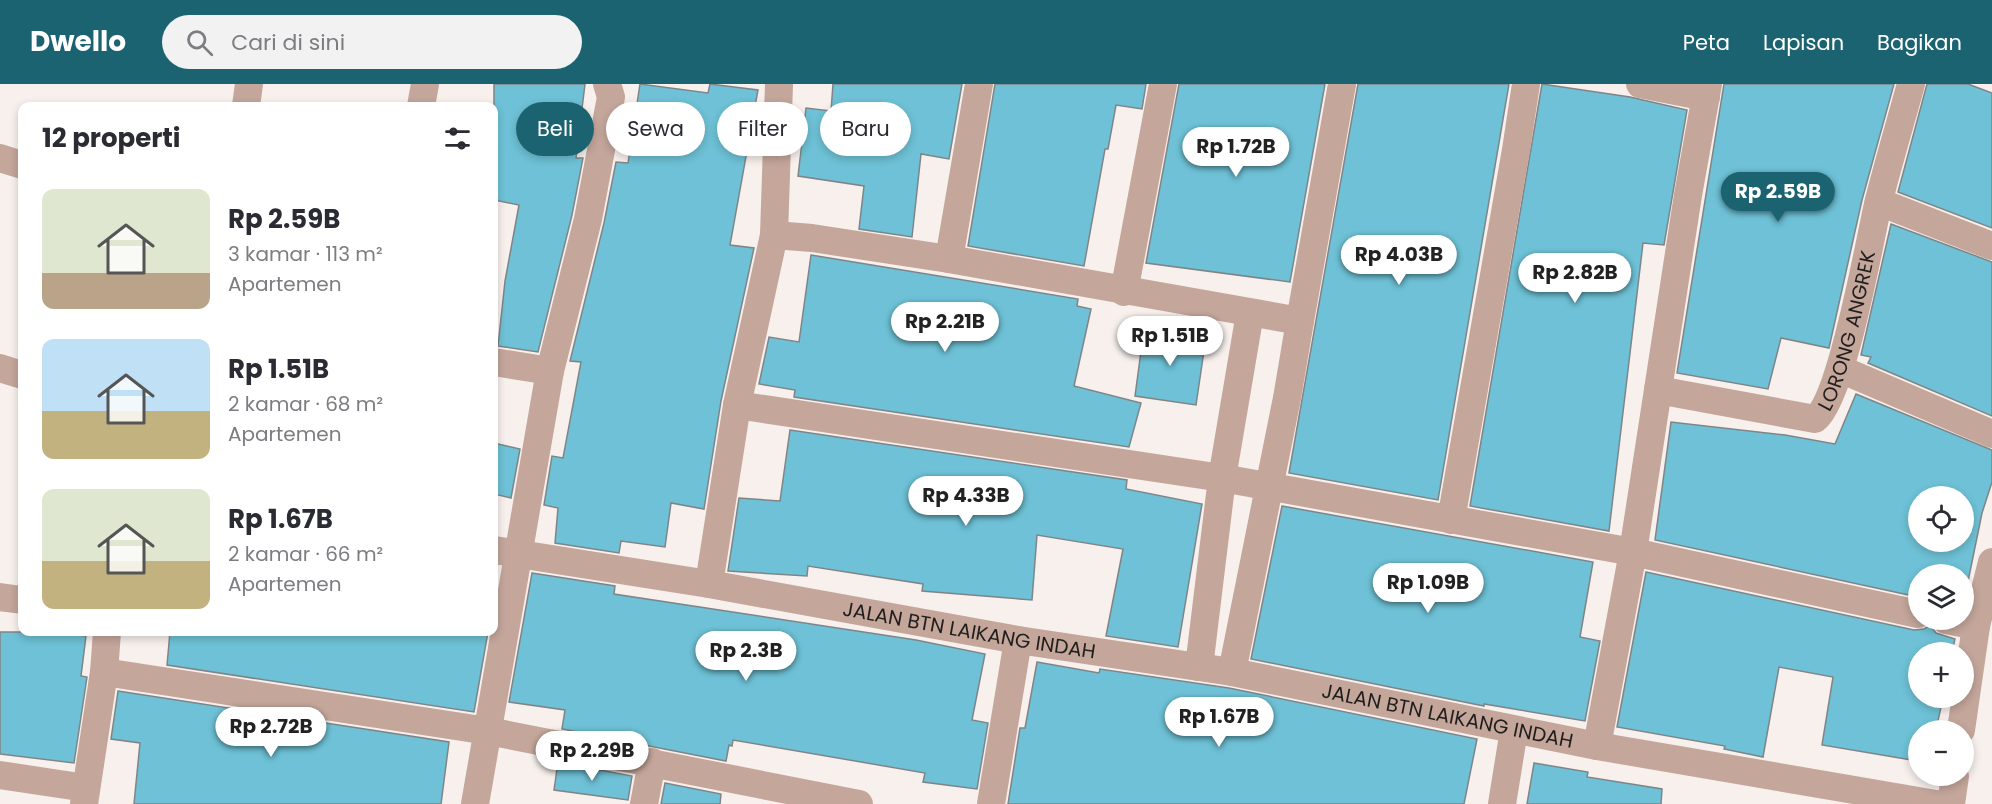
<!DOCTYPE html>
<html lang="id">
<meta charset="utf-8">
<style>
:root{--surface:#fff;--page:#f2f2f3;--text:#2b2b33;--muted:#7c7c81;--accent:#1c6372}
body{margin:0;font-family:Poppins,sans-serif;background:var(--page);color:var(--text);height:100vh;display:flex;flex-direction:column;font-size:22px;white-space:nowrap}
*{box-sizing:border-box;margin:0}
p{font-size:20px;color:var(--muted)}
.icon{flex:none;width:33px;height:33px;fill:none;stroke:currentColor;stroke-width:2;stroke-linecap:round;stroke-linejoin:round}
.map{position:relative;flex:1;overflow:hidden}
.details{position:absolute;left:18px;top:18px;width:480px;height:534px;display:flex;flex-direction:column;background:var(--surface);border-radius:12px;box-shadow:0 3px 9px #0003}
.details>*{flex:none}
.guide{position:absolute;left:516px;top:18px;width:570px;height:54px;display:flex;gap:12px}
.tools{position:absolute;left:1908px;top:402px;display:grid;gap:12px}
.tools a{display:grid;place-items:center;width:66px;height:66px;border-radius:50%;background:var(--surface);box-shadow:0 3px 9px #0003;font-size:30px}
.price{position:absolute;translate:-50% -51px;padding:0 14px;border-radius:21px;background:#fff;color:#222;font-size:20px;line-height:39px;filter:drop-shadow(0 2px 3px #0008)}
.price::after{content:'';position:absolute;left:50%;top:36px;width:18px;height:14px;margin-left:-9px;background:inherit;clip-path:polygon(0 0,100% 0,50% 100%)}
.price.on{background:var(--accent);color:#fff}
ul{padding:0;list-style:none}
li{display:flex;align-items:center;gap:18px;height:150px;padding:0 24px}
li span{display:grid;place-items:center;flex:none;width:168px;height:120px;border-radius:12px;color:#555}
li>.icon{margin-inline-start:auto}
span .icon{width:72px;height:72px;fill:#fffc;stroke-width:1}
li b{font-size:26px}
h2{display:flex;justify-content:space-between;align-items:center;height:72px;padding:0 24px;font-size:26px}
.chip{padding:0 21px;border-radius:27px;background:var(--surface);box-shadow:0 3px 9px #0003;font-size:21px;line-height:54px}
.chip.on{background:var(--accent);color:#fff}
header{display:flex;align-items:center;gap:36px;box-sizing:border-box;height:84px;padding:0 30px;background:var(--accent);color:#fff}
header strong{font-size:28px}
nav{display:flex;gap:33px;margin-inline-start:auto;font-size:21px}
.search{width:420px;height:54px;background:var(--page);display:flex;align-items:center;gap:15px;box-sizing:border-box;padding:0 21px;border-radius:33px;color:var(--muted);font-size:22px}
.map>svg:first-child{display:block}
</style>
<header>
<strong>Dwello</strong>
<div class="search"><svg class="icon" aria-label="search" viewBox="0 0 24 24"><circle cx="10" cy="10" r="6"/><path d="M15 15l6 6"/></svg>Cari di sini</div>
<nav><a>Peta</a><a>Lapisan</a><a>Bagikan</a></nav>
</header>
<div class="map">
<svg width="1992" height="720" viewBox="0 0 1992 720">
<rect width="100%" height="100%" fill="#f7f0ed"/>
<g fill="#6ec1d6" stroke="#7f8587" stroke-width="1.5" fill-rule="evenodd">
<path d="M494,0H585L576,74H583L572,131L538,268L498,262L505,197L519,121L494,116Z"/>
<path d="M640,0L708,9L710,0L758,6L730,161L754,164L721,317L704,425L671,419L665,463L621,457L619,469L555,459L558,424L544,421L552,372L563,374L581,278L570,277L604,139L616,78L628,79Z"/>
<path d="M833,0H962L949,75L921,70L912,153L859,145L864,102L798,92L806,24L831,27Z"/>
<path d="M995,0H1146L1142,25L1116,21L1108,65H1105L1084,182L968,162Z"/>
<path d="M1179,0H1325L1290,198L1146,179Z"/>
<path d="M1358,0H1509L1438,416L1289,389Z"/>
<path d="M1542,0L1630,13L1687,26L1664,161L1643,159L1609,447L1470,422Z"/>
<path d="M1724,0H1894L1862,116L1829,264L1781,254L1768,305L1677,289Z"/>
<path d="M1927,0H1968L1992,9V144L1898,108Z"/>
<path d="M1891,140L1992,178V332L1868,279L1871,273L1861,271Z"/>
<path d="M811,171L1078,215L1077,222L1091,225L1074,302L1141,319L1129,363L794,313L795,306L759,300L769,253L799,258Z"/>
<path d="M1144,245L1206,253L1196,321L1135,312Z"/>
<path d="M1856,310L1992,366V398L1982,429L1964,517V490H1918V513L1655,456L1671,338L1785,351L1835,360ZM1918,412H1964V458H1918Z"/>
<path d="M790,346L1127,396L1126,405L1202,420L1178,563L1106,552L1123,465L1037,451L1032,516L922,507L923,500L808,482L807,492L728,487L739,414L780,417Z"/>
<path d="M494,359L520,365L511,414L494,410Z"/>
<path d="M1282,422L1593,478L1580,553L1600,557L1585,637L1484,620V622L1251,575Z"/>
<path d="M1646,488L1914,546L1924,545L1930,541L1936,549L1955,555L1952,568H1918V614H1943L1936,646H1918V677L1822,661L1833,593L1779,583L1763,673L1724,665L1725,662L1617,643Z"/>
<path d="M532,489L615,502L614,510L916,556L985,570L972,636L988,639L977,705L923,698L925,689L733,656L732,662L729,661L726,677L562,645L565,626L509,618Z"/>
<path d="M0,548H53L86,552L81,592L87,593L74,679L0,670Z"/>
<path d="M170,548H488L474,628L167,581Z"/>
<path d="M1037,578L1099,589L1100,585L1229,604L1477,655L1464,720H1008L1020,644H1025Z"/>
<path d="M118,607L449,658L441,720H134L140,659L111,655Z"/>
<path d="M558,678L632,692L628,716L554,706Z"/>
<path d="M1534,679L1588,688L1587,693L1662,705L1661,720H1527Z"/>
<path d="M665,699L721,710L720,720H661Z"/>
</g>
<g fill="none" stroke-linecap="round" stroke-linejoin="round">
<g stroke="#c4a69b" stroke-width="28">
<path d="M1640,0L1706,13"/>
<path d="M246,22L249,0"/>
<path d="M421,22L425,0"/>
<path d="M0,74L22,81"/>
<path d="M1879,118L1992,162"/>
<path d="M774,151L812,154L949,175L1300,237L1342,0"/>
<path d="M949,175L979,0"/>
<path d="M1124,208L1163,0"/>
<path d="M494,278L550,287"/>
<path d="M0,284L22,291"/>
<path d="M1840,285L1992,350"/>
<path id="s1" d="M1658,306L1815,335C1842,315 1869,160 1878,120C1888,80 1900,40 1911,0"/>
<path d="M737,321L1222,394L1633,468L1918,530"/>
<path d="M1451,436L1516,66L1526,0"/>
<path id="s2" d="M494,466L709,500L1018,556L1232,588L1597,662L1633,468L1688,111L1708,0"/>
<path d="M709,500L737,321L774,151L779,0"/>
<path d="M0,513L22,516"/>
<path d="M1946,536L1976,542"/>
<path d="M107,548L104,588L488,647L859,720"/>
<path d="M1199,583L1222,394L1250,229"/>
<path d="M1232,588L1287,314L1300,237"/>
<path d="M1961,646L1976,542L1992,478"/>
<path d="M1597,662L1936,720"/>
<path d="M0,691L86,704"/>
<path d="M84,720L104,588"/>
<path d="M475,720L550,287L588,135L611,13L607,0"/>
<path d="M644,720L652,678"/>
<path d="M991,720L1018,556"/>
<path d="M1502,720L1514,646"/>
<path d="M1951,720L1955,692"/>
</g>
</g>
<g text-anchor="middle" stroke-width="6" stroke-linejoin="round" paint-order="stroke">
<g font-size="20" fill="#201e1d" stroke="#f7f0ed">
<text dy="7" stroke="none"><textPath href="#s1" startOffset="255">LORONG ANGREK</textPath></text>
<text dy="7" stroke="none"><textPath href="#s2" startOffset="482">JALAN BTN LAIKANG INDAH</textPath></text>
<text dy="7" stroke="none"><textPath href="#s2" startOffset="968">JALAN BTN LAIKANG INDAH</textPath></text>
</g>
</g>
</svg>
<div class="tools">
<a><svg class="icon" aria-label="locate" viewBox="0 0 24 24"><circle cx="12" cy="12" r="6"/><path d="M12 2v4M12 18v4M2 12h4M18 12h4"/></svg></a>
<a><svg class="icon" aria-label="layers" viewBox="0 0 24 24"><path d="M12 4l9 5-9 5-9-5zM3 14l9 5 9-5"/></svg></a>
<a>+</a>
<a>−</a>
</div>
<b class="price" style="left:1236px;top:94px">Rp 1.72B</b>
<b class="price on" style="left:1778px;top:139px">Rp 2.59B</b>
<b class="price" style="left:1399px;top:202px">Rp 4.03B</b>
<b class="price" style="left:1575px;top:220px">Rp 2.82B</b>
<b class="price" style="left:945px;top:269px">Rp 2.21B</b>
<b class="price" style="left:1170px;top:283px">Rp 1.51B</b>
<b class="price" style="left:966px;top:443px">Rp 4.33B</b>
<b class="price" style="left:1428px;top:530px">Rp 1.09B</b>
<b class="price" style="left:746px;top:598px">Rp 2.3B</b>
<b class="price" style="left:1219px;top:664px">Rp 1.67B</b>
<b class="price" style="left:271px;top:674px">Rp 2.72B</b>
<b class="price" style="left:592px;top:698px">Rp 2.29B</b>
<div class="guide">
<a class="chip on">Beli</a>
<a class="chip">Sewa</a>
<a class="chip">Filter</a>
<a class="chip">Baru</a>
</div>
<section class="details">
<h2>12 properti<svg class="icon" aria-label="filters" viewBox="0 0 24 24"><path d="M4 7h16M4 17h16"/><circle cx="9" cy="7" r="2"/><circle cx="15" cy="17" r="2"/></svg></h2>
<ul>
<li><span style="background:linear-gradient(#dfe7d0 70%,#b9a48a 0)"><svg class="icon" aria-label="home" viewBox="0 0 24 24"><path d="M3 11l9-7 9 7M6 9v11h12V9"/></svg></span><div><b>Rp 2.59B</b><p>3 kamar · 113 m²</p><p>Apartemen</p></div></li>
<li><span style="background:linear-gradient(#bfe0f5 60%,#c2b280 0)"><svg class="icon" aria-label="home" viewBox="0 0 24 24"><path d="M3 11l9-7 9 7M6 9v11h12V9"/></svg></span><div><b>Rp 1.51B</b><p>2 kamar · 68 m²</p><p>Apartemen</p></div></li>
<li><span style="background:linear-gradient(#dfe7d0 60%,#c2b280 0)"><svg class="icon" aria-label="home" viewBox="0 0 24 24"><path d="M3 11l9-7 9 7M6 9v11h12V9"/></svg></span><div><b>Rp 1.67B</b><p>2 kamar · 66 m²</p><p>Apartemen</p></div></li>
</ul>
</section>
</div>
